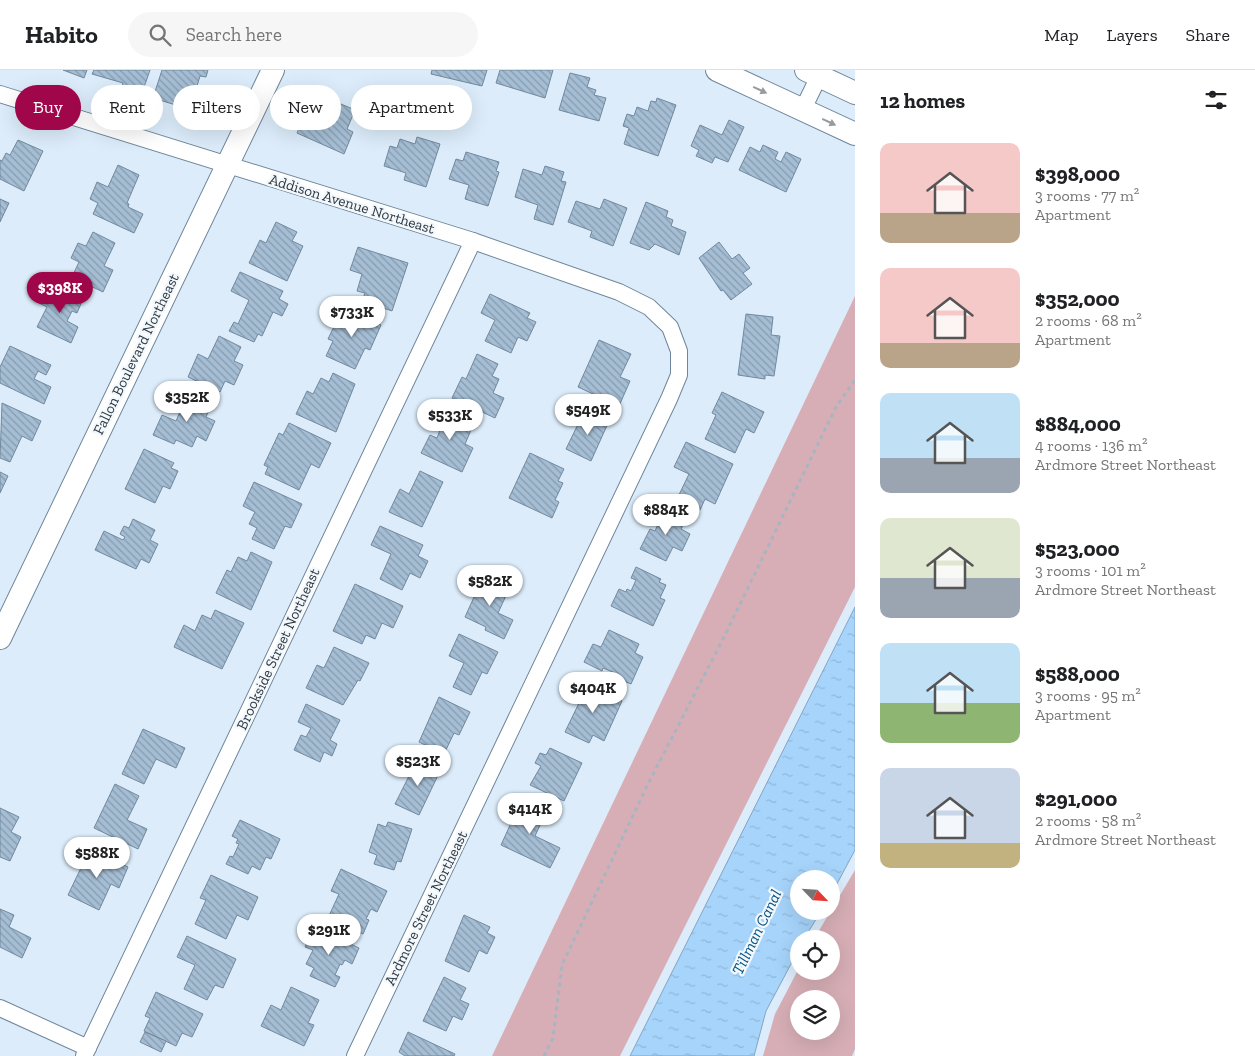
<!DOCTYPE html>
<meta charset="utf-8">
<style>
:root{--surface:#fff;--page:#f6f6f6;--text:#202124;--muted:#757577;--line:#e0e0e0;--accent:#a0074b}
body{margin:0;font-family:"Zilla Slab",serif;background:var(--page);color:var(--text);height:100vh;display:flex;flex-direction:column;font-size:19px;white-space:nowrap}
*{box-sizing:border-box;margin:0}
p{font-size:16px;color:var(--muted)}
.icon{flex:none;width:28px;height:28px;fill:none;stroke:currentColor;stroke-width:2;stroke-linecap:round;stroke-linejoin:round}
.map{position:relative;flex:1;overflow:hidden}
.sheet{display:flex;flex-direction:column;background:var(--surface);width:400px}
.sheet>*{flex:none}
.hud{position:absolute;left:15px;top:15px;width:475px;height:45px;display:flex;gap:10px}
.needle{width:32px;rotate:115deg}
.controls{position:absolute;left:790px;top:800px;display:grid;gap:10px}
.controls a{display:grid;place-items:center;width:50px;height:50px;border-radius:50%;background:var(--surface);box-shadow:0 5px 20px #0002;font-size:25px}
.price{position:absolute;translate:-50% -42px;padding:0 11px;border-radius:18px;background:#fff;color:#222;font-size:16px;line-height:32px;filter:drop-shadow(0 1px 2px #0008)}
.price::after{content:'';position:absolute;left:50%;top:30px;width:15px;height:11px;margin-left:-8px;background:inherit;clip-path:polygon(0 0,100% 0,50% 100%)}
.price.current{background:var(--accent);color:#fff}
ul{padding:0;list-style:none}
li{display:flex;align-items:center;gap:15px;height:125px;padding:0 25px}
li span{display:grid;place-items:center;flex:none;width:140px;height:100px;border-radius:10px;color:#555}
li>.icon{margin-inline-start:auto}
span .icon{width:60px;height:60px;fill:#fffc;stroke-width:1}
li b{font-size:21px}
h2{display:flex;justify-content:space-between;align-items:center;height:60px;padding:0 25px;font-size:21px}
.pill{padding:0 18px;border-radius:22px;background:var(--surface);box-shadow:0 5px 20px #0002;font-size:18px;line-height:45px}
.pill.current{background:var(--accent);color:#fff}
header{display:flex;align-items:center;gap:30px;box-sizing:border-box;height:70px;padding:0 25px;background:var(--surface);border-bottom:1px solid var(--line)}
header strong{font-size:24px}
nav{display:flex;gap:28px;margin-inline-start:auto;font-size:18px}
.search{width:350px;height:45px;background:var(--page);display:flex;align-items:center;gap:12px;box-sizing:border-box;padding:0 18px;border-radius:28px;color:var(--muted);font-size:19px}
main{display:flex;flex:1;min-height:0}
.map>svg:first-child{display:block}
</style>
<header>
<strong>Habito</strong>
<div class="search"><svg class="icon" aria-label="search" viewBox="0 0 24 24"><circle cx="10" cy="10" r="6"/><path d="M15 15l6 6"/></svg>Search here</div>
<nav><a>Map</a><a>Layers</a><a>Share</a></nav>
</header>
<main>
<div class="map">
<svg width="855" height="986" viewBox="0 0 855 986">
<defs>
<pattern id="water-ripples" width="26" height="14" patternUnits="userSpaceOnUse" patternTransform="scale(1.25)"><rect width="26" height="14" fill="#a7d4fb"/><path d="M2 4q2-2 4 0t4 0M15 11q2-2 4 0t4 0" fill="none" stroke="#90b7d8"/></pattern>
<pattern id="building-back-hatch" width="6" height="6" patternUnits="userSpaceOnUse" patternTransform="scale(1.25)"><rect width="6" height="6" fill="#a5bed4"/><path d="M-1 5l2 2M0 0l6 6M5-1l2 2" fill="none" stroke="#879bae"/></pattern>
</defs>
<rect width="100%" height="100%" fill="#dcecfa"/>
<g fill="#d7aeb6" fill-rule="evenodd">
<path d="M855,226V517L620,986H492Z"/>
<path d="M855,800V979L852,986H763L775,944L799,898V901H831V869H814ZM799,929H831V961H799Z"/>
</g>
<path fill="url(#water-ripples)" stroke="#83a5c3" d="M855,537V780L831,825V809H799V841H821L804,869H799V879L766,941L754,986H630Z"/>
<g fill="url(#building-back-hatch)" stroke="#71899e">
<path d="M63,0H87L84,8Z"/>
<path d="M94,0H150L142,23L122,17L123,13L92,4Z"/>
<path d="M162,0H208L206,7L200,6L197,16L199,17L192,40L153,28Z"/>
<path d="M432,0H487L482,16L431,4Z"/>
<path d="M500,0H553L545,28L496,13Z"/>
<path d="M570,3L590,8L587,17L596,20L594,25L606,28L599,51L559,40Z"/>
<path d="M327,28L355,40L347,59L353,62L344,84L297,63L304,47L316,52L319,46L314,43L318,35L323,37Z"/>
<path d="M657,28L676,35L658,86L624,74L629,58L623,56L627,44L634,46L637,37L648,41L651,31L656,32Z"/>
<path d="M729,50L744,57L728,92L715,87L712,93L696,86L699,80L691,76L700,55L722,65Z"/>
<path d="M417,67L440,74L426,117L404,110L406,103L384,96L390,76L397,78L400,69L415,74Z"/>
<path d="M18,70L43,81L24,121L0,109V90L2,91L6,83L10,85Z"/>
<path d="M763,75L778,82L775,89L781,92L786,82L801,89L786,122L739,100L750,77L760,82Z"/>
<path d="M466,82L499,92L496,101L499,102L488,136L465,129L469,115L449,109L456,89L463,91Z"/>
<path d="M118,95L139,105L127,133L129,134L128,137L143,144L134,163L93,144L98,133L90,129L97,112L108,117Z"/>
<path d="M545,96L564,102L561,111L566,112L553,155L534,149L538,135L515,127L523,99L542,105Z"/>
<path d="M0,129L9,133L0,152Z"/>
<path d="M604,129L627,138L613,176L590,167L592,161L568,152L576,131L600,139Z"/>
<path d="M646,132L668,141L666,147L673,150L671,156L686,162L679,185L655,174L649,180L630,173Z"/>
<path d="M276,152L297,162L292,171L303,176L287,211L249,193L260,170L266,173Z"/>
<path d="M93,162L115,173L104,196L113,200L103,222L72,207L79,192L71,188L78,173L86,176Z"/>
<path d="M719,172L732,189L739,184L750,198L743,203L752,214L731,230L723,220L721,221L699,188Z"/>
<path d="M358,177L408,193L392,241L362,231L365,223L357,221L362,204L350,200Z"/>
<path d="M240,202L283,221L279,229L288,234L282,246L273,242L262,266L258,264L254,272L229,261L234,252L238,254L249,230L231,221Z"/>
<path d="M58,217L83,229L77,243L72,241L67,251L78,257L71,273L37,257L47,237L39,233L44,221L52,225Z"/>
<path d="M490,224L530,243L527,248L536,252L527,271L518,267L511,283L485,271L495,250L481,243Z"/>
<path d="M343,238L381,255L370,280L365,278L355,299L326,286L333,271L328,269Z"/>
<path d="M746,244L773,247L771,265L780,266L774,306L765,305V309L738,305Z"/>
<path d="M219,266L241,277L234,291L243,295L234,315L225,311L220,322L188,307L198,284L208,289Z"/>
<path d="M599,270L631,284L620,307L630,311L619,336L578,317Z"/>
<path d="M10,276L51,295L46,305L38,301L34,309L51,317L44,334L0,313V297Z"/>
<path d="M477,284L498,294L492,306L499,309L493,323L504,328L495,348L452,328L462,307L466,309Z"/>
<path d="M333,303L355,314L336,362L296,344L307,321L313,324L321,308L329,312Z"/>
<path d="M722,322L764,342L754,363L746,359L735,383L705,369L716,345L712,343Z"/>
<path d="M188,324L211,335L206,347L215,351L206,371L197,366L192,377L176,370L174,374L153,365L162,345L176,351Z"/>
<path d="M2,333L41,351L32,371L22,366L10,392L0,388Z"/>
<path d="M442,338L474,353L465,374L473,378L462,402L421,383L430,365L437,368L440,360L434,357Z"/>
<path d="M592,343L609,351L591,391L566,379L582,346L589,349Z"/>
<path d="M289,353L331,373L319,398L311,394L299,420L265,404L268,397L264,395L279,363L283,365Z"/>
<path d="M686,372L733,394L715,434L705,429L700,440L677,429L689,404L674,397Z"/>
<path d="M144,379L174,393L171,398L178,401L170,419L163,416L155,433L125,419Z"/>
<path d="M530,383L564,399L558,411L563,413L555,430L559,432L552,448L509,428Z"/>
<path d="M420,401L443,412L422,457L389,442L400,419L409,424Z"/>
<path d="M0,402L8,406L0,423Z"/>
<path d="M254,412L302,434L291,458L285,456L274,479L252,469L257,458L249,454L255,442L243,436Z"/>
<path d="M665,439L686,449L681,459L690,464L682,481L673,477L666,491L640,479L650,459L655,461Z"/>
<path d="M133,449L155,460L150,470L158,474L149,493L141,489L136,499L95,480L104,461L123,470L125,467L120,464L124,456L129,458Z"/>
<path d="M380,456L423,475L418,486L428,491L420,508L410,503L402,520L380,509L391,484L371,475Z"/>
<path d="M251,482L272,492L251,540L216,523L227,500L231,502L238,487L247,491Z"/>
<path d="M636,497L661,509L659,512L666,515L660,528L665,530L653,556L611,536L619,519L626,522L627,519L631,521L636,510L631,508Z"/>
<path d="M484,505L510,517L498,543L513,550L504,569L485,560L486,557L465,547Z"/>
<path d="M355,514L403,536L393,558L382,553L375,569L366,565L362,574L333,561Z"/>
<path d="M215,540L244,553L222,599L174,577L184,555L195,561L202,545L211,549Z"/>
<path d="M609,560L639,574L635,583L643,587L631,614L619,609L620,605L603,598L602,601L584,592L593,574L601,577Z"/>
<path d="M459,564L498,582L487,604L482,602L471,625L453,617L464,593L449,586Z"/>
<path d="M334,577L369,593L360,611L358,610L343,635L306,618L317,595L324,598Z"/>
<path d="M582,612L622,631L604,671L593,665L589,673L565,662L579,633L574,630Z"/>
<path d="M439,627L470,642L459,665L454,663L444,684L419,672Z"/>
<path d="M306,634L340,650L330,670L337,674L332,686L324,682L320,692L294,680L301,665L306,667L311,658L298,652Z"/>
<path d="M143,659L185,678L176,698L156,689L144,714L122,704Z"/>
<path d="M550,678L582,693L564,731L530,715L541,696L535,693L540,683L546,685Z"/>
<path d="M418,688L441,699L419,745L395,734Z"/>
<path d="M115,714L139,726L127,750L147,759L138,779L94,758Z"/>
<path d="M522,729L547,740L535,766L560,778L550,798L501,775Z"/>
<path d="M0,738L19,747L11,762L21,767L10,791L0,787Z"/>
<path d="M240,750L280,769L271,789L266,787L260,800L252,796L248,804L226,794L230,786L233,787L239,774L236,773L238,769L232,766Z"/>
<path d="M388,752L412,759L401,792L397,791L394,800L374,794L377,785L369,782L378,754L386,757Z"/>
<path d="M90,779L128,797L119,818L111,814L99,840L68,825Z"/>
<path d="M341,799L387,821L377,842L371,839L366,849L369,850L363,864L328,848L339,824L331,821Z"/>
<path d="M211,805L258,827L248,850L237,845L226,869L195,854L206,830L200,828Z"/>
<path d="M0,839L14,845L9,857L31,868L22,888L0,877Z"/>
<path d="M464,845L490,857L487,863L495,867L487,884L479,880L469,902L445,891Z"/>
<path d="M315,857L359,878L352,894L345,890L342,895L340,894L335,905L340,907L335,917L310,906L314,898L306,894L313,880L305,877Z"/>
<path d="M187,866L236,889L223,918L215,915L207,930L184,919L195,895L177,887Z"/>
<path d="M444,907L466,918L460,930L469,934L462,950L453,946L446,961L423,951Z"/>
<path d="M291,917L319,930L308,953L314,955L304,976L261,956L271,935L281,940Z"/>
<path d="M156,922L203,944L192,967L182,963L176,976L144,961L150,948L145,946Z"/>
<path d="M145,962L166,971L161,982L140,972Z"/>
<path d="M408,962L455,984L454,986H405L399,982Z"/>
</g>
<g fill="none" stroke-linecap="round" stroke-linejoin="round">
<g stroke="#6e869b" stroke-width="18">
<g id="street">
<path d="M0,24L473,171L619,222L649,237L670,257L679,281V305L669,329L355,986"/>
<path d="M803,39L822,0"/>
<path d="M0,938L88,978"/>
<path d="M84,986L473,171"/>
</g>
</g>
<g stroke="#6e869b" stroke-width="24">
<g id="secondary">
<path d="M717,0L855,64"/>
<path d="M806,0L855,23"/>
<path d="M0,568L273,0"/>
</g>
</g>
<path stroke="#a7b5c2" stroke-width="3" stroke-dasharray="4 4" stroke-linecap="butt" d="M544,986L553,968L562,895L647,716L723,569L836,337L855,310"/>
<use href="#street" stroke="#fff" stroke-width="16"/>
<use href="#secondary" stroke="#fff" stroke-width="22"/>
</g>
<defs><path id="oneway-solid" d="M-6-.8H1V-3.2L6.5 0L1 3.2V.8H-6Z" transform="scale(1.25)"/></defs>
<g fill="#969ca0">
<use href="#oneway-solid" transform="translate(760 20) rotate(25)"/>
<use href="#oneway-solid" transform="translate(829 52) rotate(25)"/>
</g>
<g text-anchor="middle" stroke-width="4.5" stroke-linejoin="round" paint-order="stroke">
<g font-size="15" fill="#2e3841" stroke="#f2f8fc">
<text transform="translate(352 134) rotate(17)" y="5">Addison Avenue Northeast</text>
<text transform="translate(136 284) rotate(-64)" y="5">Fallon Boulevard Northeast</text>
<text transform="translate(278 579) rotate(-65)" y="5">Brookside Street Northeast</text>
<text transform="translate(426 838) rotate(-64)" y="5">Ardmore Street Northeast</text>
</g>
<g font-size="16" font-style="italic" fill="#055280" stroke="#f2f8fc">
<text transform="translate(756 862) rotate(-64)" y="6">Tillman Canal</text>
</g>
</g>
</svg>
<div class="controls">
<a><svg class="needle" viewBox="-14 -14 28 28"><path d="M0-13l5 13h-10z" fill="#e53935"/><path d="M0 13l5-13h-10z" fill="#757577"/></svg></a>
<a><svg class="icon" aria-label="locate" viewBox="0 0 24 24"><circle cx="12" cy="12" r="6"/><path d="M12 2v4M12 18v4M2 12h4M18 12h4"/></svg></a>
<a><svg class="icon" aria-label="layers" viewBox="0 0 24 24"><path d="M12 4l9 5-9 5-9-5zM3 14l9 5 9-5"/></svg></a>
</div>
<b class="price current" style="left:60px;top:244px">$398K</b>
<b class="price" style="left:352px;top:268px">$733K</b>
<b class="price" style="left:187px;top:353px">$352K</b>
<b class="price" style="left:588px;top:366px">$549K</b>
<b class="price" style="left:450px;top:371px">$533K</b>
<b class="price" style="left:666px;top:466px">$884K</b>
<b class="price" style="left:490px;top:537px">$582K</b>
<b class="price" style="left:593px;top:644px">$404K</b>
<b class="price" style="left:418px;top:717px">$523K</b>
<b class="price" style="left:530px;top:765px">$414K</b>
<b class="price" style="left:97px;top:809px">$588K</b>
<b class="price" style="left:329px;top:886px">$291K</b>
<div class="hud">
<a class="pill current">Buy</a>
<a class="pill">Rent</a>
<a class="pill">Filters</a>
<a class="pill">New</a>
<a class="pill">Apartment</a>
</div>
</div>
<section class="sheet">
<h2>12 homes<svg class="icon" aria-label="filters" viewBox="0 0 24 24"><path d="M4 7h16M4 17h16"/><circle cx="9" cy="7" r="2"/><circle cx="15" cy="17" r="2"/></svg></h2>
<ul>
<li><span style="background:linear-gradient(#f6c9c9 70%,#b9a48a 0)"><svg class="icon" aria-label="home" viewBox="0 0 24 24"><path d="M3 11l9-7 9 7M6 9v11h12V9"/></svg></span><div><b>$398,000</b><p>3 rooms · 77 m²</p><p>Apartment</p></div></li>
<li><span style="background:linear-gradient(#f6c9c9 75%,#b9a48a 0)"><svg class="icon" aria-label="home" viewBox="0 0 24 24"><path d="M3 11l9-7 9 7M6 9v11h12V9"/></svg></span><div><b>$352,000</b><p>2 rooms · 68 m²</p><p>Apartment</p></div></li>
<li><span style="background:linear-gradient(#bfe0f5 65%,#9aa5b1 0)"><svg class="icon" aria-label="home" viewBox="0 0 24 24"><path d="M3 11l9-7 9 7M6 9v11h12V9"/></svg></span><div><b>$884,000</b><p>4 rooms · 136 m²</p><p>Ardmore Street Northeast</p></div></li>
<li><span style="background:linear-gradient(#dfe7d0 60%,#9aa5b1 0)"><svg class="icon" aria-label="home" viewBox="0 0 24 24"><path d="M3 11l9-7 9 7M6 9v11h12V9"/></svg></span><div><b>$523,000</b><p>3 rooms · 101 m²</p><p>Ardmore Street Northeast</p></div></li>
<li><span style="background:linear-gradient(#bfe0f5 60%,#8fb573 0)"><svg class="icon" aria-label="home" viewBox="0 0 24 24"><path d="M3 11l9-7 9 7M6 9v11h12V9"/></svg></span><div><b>$588,000</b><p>3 rooms · 95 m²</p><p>Apartment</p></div></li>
<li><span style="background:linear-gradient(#c9d6e8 75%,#c2b280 0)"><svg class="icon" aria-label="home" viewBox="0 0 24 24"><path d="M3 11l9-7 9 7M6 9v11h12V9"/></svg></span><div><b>$291,000</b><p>2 rooms · 58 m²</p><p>Ardmore Street Northeast</p></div></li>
</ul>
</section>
</main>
